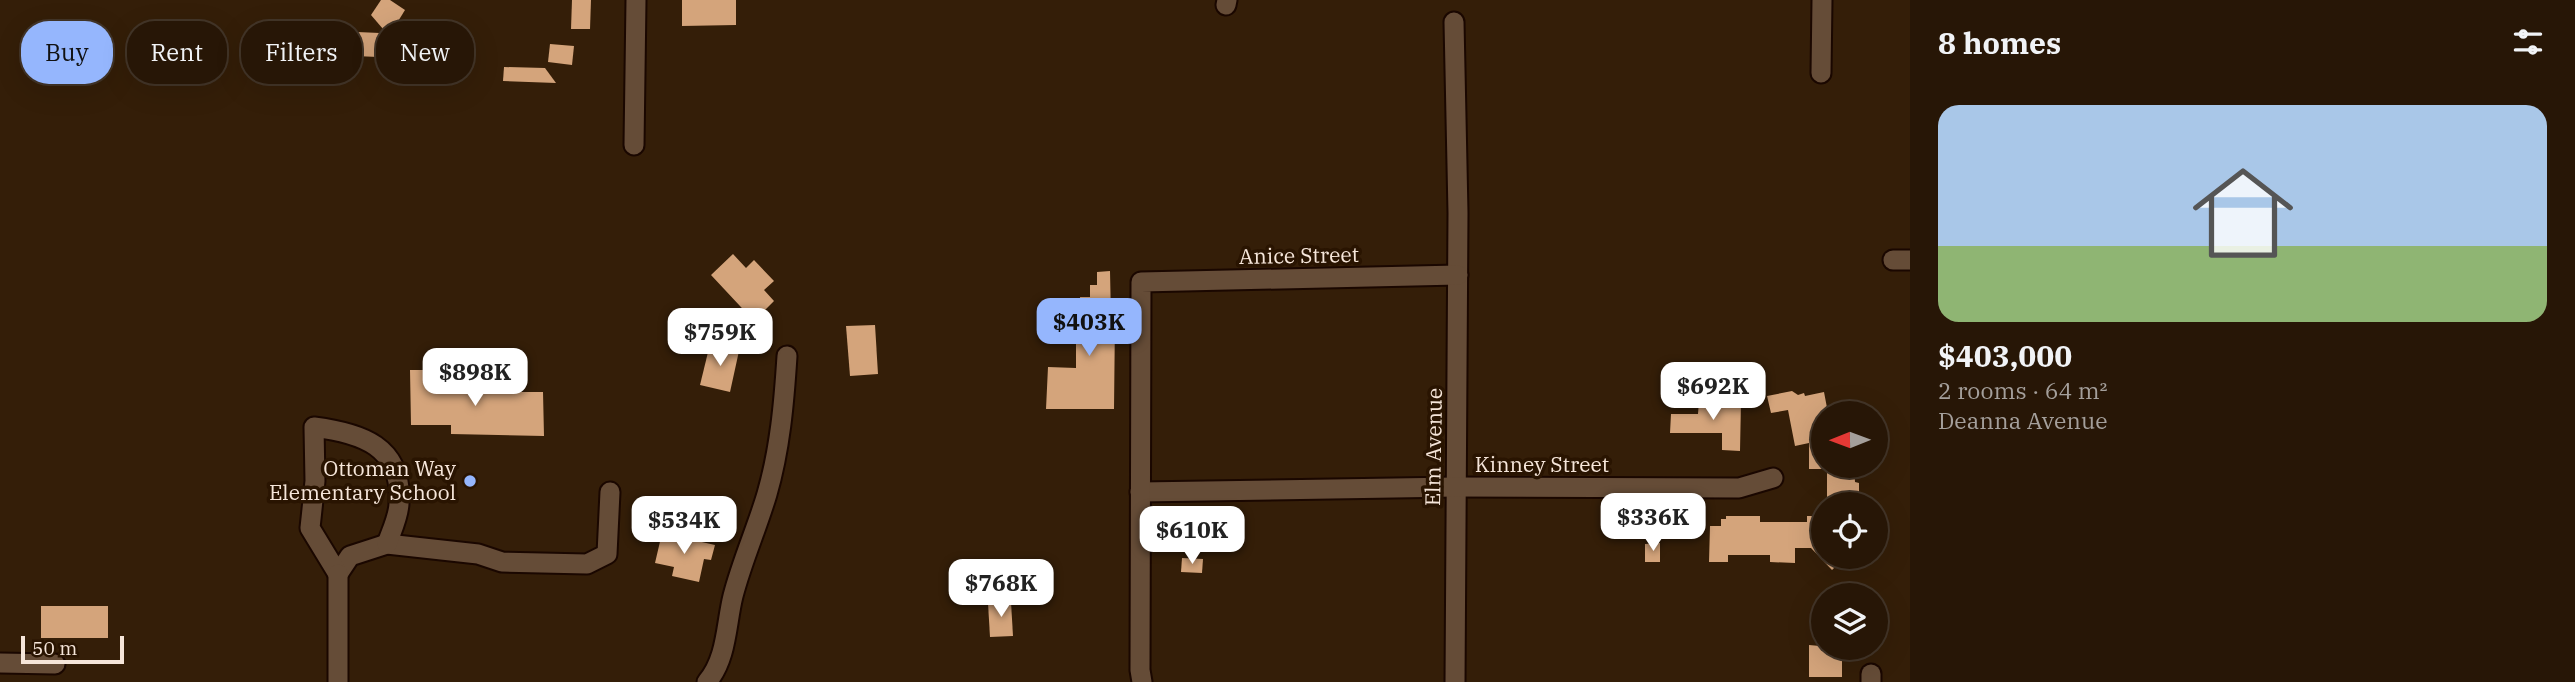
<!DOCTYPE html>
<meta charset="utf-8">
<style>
:root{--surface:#271606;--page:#2f1f10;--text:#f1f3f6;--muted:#a49f9b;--line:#433528;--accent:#95b6fd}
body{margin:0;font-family:"IBM Plex Serif",serif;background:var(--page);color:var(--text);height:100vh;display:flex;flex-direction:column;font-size:26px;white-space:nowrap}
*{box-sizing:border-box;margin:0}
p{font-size:23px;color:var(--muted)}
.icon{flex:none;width:38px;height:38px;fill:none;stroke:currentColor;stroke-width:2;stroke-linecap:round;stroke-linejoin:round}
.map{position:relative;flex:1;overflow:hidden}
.panel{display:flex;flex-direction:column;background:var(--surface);width:665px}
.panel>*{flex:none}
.hud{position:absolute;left:21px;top:21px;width:665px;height:63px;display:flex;gap:14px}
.needle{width:46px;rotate:269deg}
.controls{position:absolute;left:1811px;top:401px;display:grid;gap:14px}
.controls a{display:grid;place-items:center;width:77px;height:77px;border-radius:50%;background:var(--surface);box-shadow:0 7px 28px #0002,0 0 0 2px var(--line);font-size:35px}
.scale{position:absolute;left:21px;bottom:18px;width:103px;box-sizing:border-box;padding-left:7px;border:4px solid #f6e6da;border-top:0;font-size:19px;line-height:24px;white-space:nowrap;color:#f6e6da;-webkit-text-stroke:5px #291401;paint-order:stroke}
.price{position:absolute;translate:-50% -60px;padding:0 16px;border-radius:14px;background:#fff;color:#222;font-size:23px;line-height:46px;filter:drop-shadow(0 2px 4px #0008)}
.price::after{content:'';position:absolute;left:50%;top:42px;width:21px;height:16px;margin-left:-10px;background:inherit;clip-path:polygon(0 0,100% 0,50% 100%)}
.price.on{background:var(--accent);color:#111}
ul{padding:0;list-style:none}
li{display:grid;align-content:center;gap:14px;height:371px;padding:0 28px}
li span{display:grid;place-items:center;height:217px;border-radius:21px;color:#555}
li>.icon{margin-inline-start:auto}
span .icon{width:126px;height:126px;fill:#fffc;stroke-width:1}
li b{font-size:30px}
h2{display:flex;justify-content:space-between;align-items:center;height:84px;padding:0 28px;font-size:30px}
.chip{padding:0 24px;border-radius:28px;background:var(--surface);box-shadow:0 7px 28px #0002,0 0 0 2px var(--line);font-size:24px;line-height:63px}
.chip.on{background:var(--accent);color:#111}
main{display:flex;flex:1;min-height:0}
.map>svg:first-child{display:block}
</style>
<main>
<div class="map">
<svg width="1910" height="682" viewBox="0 0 1910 682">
<rect width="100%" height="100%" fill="#341e08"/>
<g fill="#d4a47b">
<path d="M381,0H390L405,10L389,36L371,15Z"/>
<path d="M572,0H591L590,29H571Z"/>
<path d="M682,0H736V25L682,26Z"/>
<path d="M357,32L380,33L378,57L355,56Z"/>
<path d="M550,44L574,46L572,65L548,62Z"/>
<path d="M504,67L545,68L556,83L503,81Z"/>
<path d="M733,254L746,268L754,260L774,281L764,290L774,301L754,321L711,275Z"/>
<path d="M1110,271L1111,318H1115L1114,409H1046L1048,367L1076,368V344H1085V311L1081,312L1080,297H1090V285H1097V272Z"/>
<path d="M875,325L878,374L850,376L846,326Z"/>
<path d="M710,344L739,351L730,392L700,385Z"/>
<path d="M410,370H440V388H497V392H543L544,436L451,434V425H411Z"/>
<path d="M1792,391L1798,395L1804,393L1805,396L1824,392L1828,413H1824V469H1809V443L1795,446L1788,410L1771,413L1767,396Z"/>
<path d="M1699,401H1741L1740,451L1722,450V433H1670L1671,414H1698Z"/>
<path d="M1827,466H1854L1855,482L1859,483V502L1827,503Z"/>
<path d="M1726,516H1760V522H1807V516H1816L1824,523V556H1846L1832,570L1811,548H1795V563L1770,562V555H1728V562H1709L1710,526H1721V519H1726Z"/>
<path d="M662,533L715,545L711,560L704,559L699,582L672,576L674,567L655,563Z"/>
<path d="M1660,543V562H1645V544Z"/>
<path d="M1182,558L1203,559L1202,573L1181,572Z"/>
<path d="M1011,602L1013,636L990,637L988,603Z"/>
<rect x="41" y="606" width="67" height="32"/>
<path d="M1809,645L1842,648V677H1809Z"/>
</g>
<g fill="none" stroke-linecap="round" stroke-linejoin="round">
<g stroke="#1a0700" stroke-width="23">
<g id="minor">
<path d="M1226,5L1227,0"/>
<path d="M1454,22L1458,213L1455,682"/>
<path d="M1821,73L1822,0"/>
<path d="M634,145L636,0"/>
<path d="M1893,260H1910"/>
<path d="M1140,492L1456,487L1739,488L1773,478"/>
<path d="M338,574L350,556L387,544L478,554L502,562L587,564L607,554L610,492"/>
<path d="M338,574L310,528L315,481L314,427C361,433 403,446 399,503C399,516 391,532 387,544"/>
<path d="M0,663L55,664"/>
<path d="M338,682V574"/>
<path d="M707,682C727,659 726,624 733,596C742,561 757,528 767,494C780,449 784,403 787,356"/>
<path d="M1142,682L1140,670L1141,282L1458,275"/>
<path d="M1871,682V674"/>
</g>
</g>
<use href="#minor" stroke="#654c37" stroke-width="19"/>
</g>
<circle fill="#95b6fd" stroke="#291401" stroke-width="2.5" cx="470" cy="481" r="7"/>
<g text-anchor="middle" stroke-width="7" stroke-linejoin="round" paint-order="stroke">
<g font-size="21" fill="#f6e6da" stroke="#291401">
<text transform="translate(1299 256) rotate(-1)" y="7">Anice Street</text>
<text transform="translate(1434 447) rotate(-89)" y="7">Elm Avenue</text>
<text x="1542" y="472">Kinney Street</text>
</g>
<g font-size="21" fill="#f6e6da" stroke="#291401" text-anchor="end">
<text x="456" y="476">Ottoman Way<tspan x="456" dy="24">Elementary School</tspan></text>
</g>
</g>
</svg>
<div class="controls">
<a><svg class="needle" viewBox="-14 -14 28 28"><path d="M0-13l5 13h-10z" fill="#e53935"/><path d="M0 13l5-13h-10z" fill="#a49f9b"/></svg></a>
<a><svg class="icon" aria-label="locate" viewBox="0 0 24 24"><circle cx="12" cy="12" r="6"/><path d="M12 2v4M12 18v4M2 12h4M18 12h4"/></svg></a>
<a><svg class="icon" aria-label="layers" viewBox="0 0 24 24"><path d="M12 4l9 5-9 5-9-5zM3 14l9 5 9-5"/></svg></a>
</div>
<div class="scale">50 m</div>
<b class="price on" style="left:1089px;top:358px">$403K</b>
<b class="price" style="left:720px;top:368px">$759K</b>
<b class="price" style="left:475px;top:408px">$898K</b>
<b class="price" style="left:1713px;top:422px">$692K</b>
<b class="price" style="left:1653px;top:553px">$336K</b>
<b class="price" style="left:684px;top:556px">$534K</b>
<b class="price" style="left:1192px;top:566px">$610K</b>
<b class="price" style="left:1001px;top:619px">$768K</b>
<div class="hud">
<a class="chip on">Buy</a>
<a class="chip">Rent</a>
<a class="chip">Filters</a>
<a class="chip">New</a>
</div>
</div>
<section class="panel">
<h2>8 homes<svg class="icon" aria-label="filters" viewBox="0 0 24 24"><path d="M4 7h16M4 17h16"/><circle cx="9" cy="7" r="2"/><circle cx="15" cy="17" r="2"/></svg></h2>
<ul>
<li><span style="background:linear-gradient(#a9c7e8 65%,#8fb573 0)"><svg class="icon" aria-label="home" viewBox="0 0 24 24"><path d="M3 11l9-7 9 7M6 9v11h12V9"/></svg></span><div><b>$403,000</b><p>2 rooms · 64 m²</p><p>Deanna Avenue</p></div></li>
</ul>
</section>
</main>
